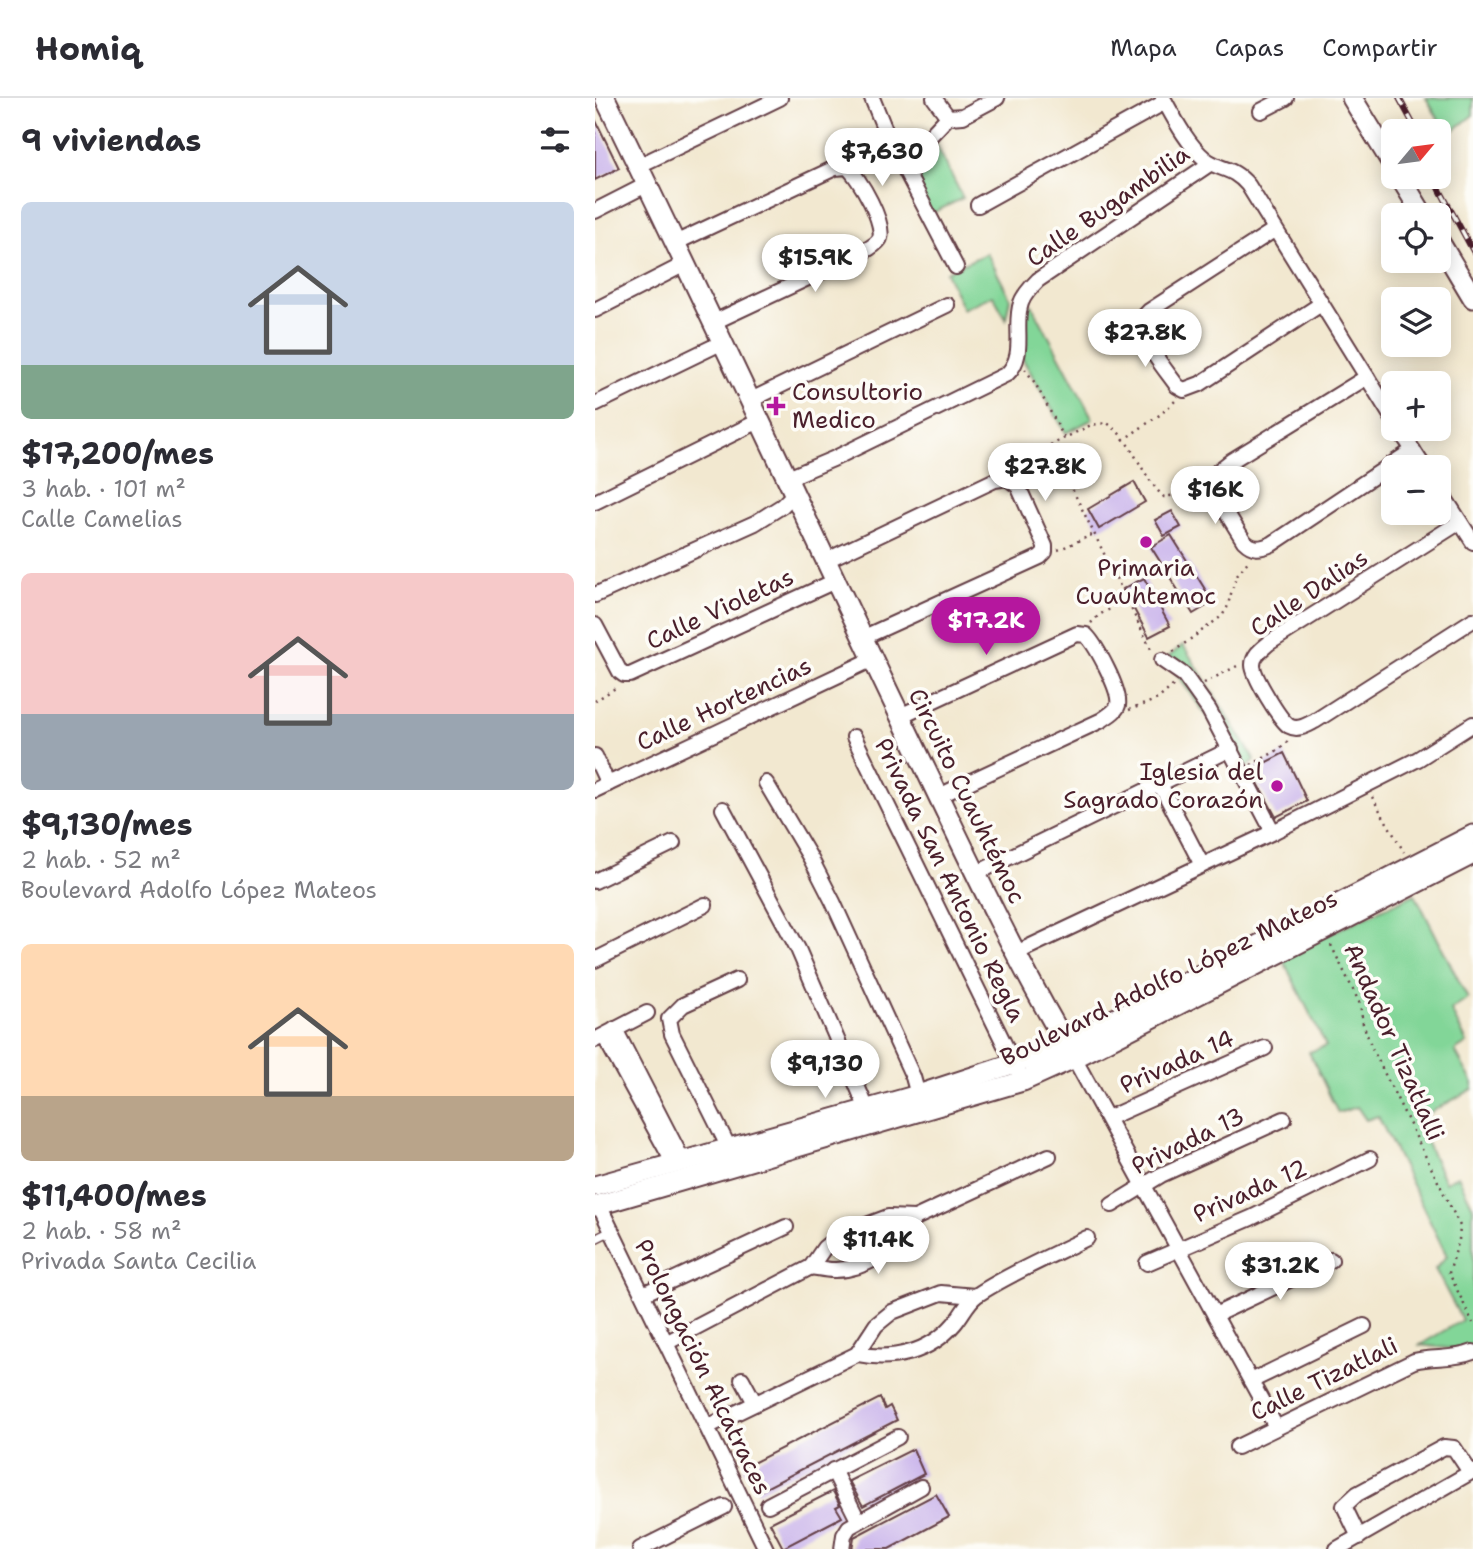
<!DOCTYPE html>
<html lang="es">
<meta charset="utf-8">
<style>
:root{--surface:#fff;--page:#f7f7f7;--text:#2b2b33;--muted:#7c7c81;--line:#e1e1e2;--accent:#b5179e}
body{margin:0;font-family:"Shantell Sans",sans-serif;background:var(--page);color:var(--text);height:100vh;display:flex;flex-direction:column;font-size:26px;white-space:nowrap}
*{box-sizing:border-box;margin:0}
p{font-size:23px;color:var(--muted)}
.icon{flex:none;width:38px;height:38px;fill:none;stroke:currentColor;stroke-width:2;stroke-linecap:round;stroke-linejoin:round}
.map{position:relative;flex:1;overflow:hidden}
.side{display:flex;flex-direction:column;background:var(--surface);width:595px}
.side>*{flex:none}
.needle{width:46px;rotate:61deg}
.buttons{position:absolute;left:786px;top:21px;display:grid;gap:14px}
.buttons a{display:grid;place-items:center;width:70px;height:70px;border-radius:10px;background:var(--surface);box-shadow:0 4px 18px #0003;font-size:35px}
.price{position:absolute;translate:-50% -60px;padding:0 16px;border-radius:24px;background:#fff;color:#222;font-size:23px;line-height:46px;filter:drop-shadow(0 2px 4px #0008)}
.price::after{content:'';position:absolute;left:50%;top:42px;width:21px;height:16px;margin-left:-10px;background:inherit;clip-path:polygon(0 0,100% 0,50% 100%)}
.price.current{background:var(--accent);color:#fff}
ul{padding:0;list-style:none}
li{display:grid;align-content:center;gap:14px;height:371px;padding:0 21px}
li span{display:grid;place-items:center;height:217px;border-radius:10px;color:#555}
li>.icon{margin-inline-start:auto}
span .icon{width:126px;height:126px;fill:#fffc;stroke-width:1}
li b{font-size:30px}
h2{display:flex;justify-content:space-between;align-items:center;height:84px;padding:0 21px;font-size:30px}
header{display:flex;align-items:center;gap:42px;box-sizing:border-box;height:98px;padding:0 35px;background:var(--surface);border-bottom:2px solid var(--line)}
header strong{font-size:33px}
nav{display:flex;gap:38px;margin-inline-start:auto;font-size:24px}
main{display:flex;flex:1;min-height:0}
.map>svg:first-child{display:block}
</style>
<header>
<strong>Homiq</strong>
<nav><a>Mapa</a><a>Capas</a><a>Compartir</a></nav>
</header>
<main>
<section class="side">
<h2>9 viviendas<svg class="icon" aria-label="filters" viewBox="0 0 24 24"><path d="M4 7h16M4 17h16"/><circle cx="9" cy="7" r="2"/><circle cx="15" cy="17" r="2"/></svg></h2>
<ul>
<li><span style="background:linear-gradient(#c9d6e8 75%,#7fa58c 0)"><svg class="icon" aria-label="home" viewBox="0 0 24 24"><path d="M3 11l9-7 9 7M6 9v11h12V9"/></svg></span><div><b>$17,200/mes</b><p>3 hab. · 101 m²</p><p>Calle Camelias</p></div></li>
<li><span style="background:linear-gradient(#f6c9c9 65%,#9aa5b1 0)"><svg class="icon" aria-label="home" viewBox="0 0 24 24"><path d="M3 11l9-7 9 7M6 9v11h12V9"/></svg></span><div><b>$9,130/mes</b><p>2 hab. · 52 m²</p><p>Boulevard Adolfo López Mateos</p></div></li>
<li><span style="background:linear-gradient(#ffd9b3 70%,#b9a48a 0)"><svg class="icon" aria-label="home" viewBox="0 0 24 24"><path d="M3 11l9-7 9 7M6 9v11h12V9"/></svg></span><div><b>$11,400/mes</b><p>2 hab. · 58 m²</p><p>Privada Santa Cecilia</p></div></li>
</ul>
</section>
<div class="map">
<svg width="878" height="1451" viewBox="0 0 878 1451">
<rect width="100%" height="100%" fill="#fdfcf7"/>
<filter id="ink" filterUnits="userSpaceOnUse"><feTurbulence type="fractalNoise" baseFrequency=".0143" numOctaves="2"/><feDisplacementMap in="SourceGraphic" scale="14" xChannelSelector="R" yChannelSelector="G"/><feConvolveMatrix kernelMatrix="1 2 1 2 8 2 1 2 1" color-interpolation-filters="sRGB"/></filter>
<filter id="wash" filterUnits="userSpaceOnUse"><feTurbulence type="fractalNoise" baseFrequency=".00686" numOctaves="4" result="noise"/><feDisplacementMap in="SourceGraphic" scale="28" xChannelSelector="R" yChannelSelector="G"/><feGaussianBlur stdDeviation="1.57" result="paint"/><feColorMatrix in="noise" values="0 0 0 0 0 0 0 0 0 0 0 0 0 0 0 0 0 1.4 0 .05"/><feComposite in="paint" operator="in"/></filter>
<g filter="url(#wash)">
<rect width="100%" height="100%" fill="#f2e8d0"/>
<g fill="#82d698" stroke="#667a62" stroke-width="2">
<path d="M831,0H878V17L853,37Z"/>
<path d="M337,38L368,100L334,117L303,54Z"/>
<path d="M392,155L415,200L411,221L398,197L368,211L351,174Z"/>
<path d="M437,207L498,321L471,335L427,260L430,209Z"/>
<path d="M588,547L660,662L649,671L571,561Z"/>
<path d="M820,796L873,901L856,912L872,945L860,953L878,985V991L821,1022L850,1084L863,1078L878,1109V1247L868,1252L825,1247L867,1222L840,1171L852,1158L783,1018L771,1022L762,1009L743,1015L714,954L731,948L686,858Z"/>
</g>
<g id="blocks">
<g fill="#c5adea">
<path d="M0,21L24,70L0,82Z"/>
<path d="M539,384L550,404L504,431L493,411Z"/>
<path d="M577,413L586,429L569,438L560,422Z"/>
<path d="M576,437L618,504L598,516L556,449Z"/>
<path d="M549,480L575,528L554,539L528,491Z"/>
<path d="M689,655L712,703L681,719L656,672Z"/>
<path d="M285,1300L290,1311L295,1308L302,1322L163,1394L148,1370Z"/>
<path d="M318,1351L329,1376L268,1408L254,1383Z"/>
<path d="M238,1393L245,1407L241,1409L247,1419L188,1450L175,1425Z"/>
<path d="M341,1396L354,1419L294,1451H257L259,1439Z"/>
</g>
</g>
</g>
<g filter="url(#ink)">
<use href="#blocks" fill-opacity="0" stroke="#633d44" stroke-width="2"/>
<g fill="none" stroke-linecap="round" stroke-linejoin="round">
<g stroke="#633d44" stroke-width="10">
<path id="lane" d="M0,1141L16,1133"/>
</g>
<g stroke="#633d44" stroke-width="18">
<g id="street">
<path d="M277,0L292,37L361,169"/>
<path d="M339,0L353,19"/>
<path d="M568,0C579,20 592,46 610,61C625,73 637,68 653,87L798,321"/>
<path d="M666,13L691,0"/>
<path d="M301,54L336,37L353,19L368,18L402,0"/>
<path d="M43,68L185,0"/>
<path d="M383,107L570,4"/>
<path d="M0,113L53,86"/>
<path d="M679,132L554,213C533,231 570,270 582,288L589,292L605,286L726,206"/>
<path d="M80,145L240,70L252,69C263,77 293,129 284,142C280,148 271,152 266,155L119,224"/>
<path d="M0,212L90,166"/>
<path d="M772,279L636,363L618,377L620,396L649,443C658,452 665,451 677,446L818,352"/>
<path d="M156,302L352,207"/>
<path d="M0,306L128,244"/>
<path d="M804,331L829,369"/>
<path d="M193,380L238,361L412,276C432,257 418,228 426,205C429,196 437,188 443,182L616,65"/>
<path d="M844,391L878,444"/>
<path d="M0,404L166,322"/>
<path d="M865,424L674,545C667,551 658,557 658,567C658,578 685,622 694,628C703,633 712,627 720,623L878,522"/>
<path d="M230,463L400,382L412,380L423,388L450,448V454L445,459L267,540"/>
<path d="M0,497L160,425L187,408L200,395"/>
<path d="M0,527L25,574L29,577H35L240,483"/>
<path d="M567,562L589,577L614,612L678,734"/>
<path d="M305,618L482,536L491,537C501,547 526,593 523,607C521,614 512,618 507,622L344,698"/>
<path d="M259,639L423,974"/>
<path d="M0,658L13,686"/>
<path d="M171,685L216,761L238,804L318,979L323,997"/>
<path d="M565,686L607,767"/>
<path d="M0,692L278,561"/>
<path d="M128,711L203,851L272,1011"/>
<path d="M382,775L636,651"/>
<path d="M0,783L78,745"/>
<path d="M421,855L678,734L823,661L878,626"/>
<path d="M0,862L110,807"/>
<path d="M20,931L88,1063"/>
<path d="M9,938L79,1066"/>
<path d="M0,942L52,915"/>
<path d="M479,960L681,1329"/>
<path d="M513,1020L670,950"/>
<path d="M134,1050L77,936L74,921L88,907L142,882"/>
<path d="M4,1107L171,1451"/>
<path d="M517,1107L566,1077L689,1021"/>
<path d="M552,1165L656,1120L775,1061"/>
<path d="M216,1169C223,1170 231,1172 238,1172C272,1173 304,1148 320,1120"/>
<path d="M48,1196L191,1129"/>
<path d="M620,1217L736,1162"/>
<path d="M71,1245L216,1169L229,1150L245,1137L293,1119L320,1120L454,1058"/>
<path d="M262,1256C298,1263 334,1255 359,1226C367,1217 373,1203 382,1197C413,1176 458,1157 492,1140"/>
<path d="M147,1281L160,1305"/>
<path d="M656,1283L769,1228"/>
<path d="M112,1329L262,1256L281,1227L297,1214L346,1195L380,1198"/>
<path d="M642,1349L819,1263C839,1258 858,1262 878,1254"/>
<path d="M238,1372L263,1422"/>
<path d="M173,1407L303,1339"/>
<path d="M764,1439L749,1408L762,1396L849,1349L859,1350L875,1374"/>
<path d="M45,1451L129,1409"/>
<path d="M247,1451L249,1437L254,1429L326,1389"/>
<path d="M742,1451L878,1373"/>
</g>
</g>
<g stroke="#633d44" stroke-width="23">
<g id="secondary">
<path d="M10,0C111,206 207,414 306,620C361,734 414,851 479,960"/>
<path d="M757,0L798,67"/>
<path d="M805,79L828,117"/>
<path d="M844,143L878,200"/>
<path d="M0,1088L323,997L457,953L878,737"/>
<path d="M0,1108L428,983L479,960L878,756"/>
</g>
</g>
<g stroke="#633d44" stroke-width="2.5" stroke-dasharray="2 5" stroke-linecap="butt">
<path d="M430,271L440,285L470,341"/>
<path d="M528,342L566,316L580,303"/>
<path d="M456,348L558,555"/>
<path d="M419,368L429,360L496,327L512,325C538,342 546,378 569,399L575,398L605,384"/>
<path d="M463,452L499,436"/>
<path d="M496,525L504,517L531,502"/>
<path d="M578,554L627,518L632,510L641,478L655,461"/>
<path d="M609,585L646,566"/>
<path d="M0,603L22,589"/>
<path d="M534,612L563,601L580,586"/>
<path d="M656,667L683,652L694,642"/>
<path d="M777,699L809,754"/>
<path d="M736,847L765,906L768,926L777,950L865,1128L864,1142L854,1175L878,1225"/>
</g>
<use href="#lane" stroke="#fff" stroke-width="7"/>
<use href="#street" stroke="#fff" stroke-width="14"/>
<use href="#secondary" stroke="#fff" stroke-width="19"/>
<g stroke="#4a1f2b" stroke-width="6">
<g id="rail">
<path d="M804,0L822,33"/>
<path d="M838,79L878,153"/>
</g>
</g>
<use href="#rail" stroke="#fdfcf7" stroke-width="3.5" stroke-dasharray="10" stroke-linecap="butt"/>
</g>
</g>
<g fill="#b5179e" stroke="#fdfcf7" stroke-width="2.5">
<path d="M177.5 297.5h7v7h7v7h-7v7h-7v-7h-7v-7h7z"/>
<circle cx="551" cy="444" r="7"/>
<circle cx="682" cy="688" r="7"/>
</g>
<g text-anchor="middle" stroke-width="7" stroke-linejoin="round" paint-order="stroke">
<g font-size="24" fill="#4a1f2b" stroke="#fdfcf7">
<text transform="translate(513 108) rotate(-35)" y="8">Calle Bugambilia</text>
<text transform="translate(714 495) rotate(-34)" y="8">Calle Dalias</text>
<text transform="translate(125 511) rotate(-25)" y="8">Calle Violetas</text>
<text transform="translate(129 606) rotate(-25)" y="8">Calle Hortencias</text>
<text transform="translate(372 698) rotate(64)" y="8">Circuito Cuauhtémoc</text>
<text transform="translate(355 782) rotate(64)" y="8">Privada San Antonio Regla</text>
<text transform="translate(574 880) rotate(-26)" y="8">Boulevard Adolfo López Mateos</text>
<text transform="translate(799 944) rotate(66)" y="8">Andador Tizatlalli</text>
<text transform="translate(582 964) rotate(-24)" y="8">Privada 14</text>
<text transform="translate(593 1043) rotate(-26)" y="8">Privada 13</text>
<text transform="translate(655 1093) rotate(-24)" y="8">Privada 12</text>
<text transform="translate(108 1269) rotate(64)" y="8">Prolongación Alcatraces</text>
<text transform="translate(729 1281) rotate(-26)" y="8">Calle Tizatlali</text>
</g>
<g font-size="24" fill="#4a1f2b" stroke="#fdfcf7" text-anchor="start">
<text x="197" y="302">Consultorio<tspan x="197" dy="28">Medico</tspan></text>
<text x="551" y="478" text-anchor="middle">Primaria<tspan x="551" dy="28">Cuauhtemoc</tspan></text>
<text x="668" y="682" text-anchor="end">Iglesia del<tspan x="668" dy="28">Sagrado Corazón</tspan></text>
</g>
</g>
</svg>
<div class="buttons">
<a><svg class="needle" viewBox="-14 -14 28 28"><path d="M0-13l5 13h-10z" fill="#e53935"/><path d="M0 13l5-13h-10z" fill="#7c7c81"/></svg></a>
<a><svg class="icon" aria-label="locate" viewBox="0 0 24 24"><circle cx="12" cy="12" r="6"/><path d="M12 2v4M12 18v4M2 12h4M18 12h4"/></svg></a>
<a><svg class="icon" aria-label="layers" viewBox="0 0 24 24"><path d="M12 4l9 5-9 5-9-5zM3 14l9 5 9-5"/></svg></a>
<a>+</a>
<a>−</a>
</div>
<b class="price" style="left:287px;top:90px">$7,630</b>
<b class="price" style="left:220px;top:196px">$15.9K</b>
<b class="price" style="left:550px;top:271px">$27.8K</b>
<b class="price" style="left:450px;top:405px">$27.8K</b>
<b class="price" style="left:620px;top:428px">$16K</b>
<b class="price current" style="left:391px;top:559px">$17.2K</b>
<b class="price" style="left:230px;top:1002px">$9,130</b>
<b class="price" style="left:283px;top:1178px">$11.4K</b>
<b class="price" style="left:685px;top:1204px">$31.2K</b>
</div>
</main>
